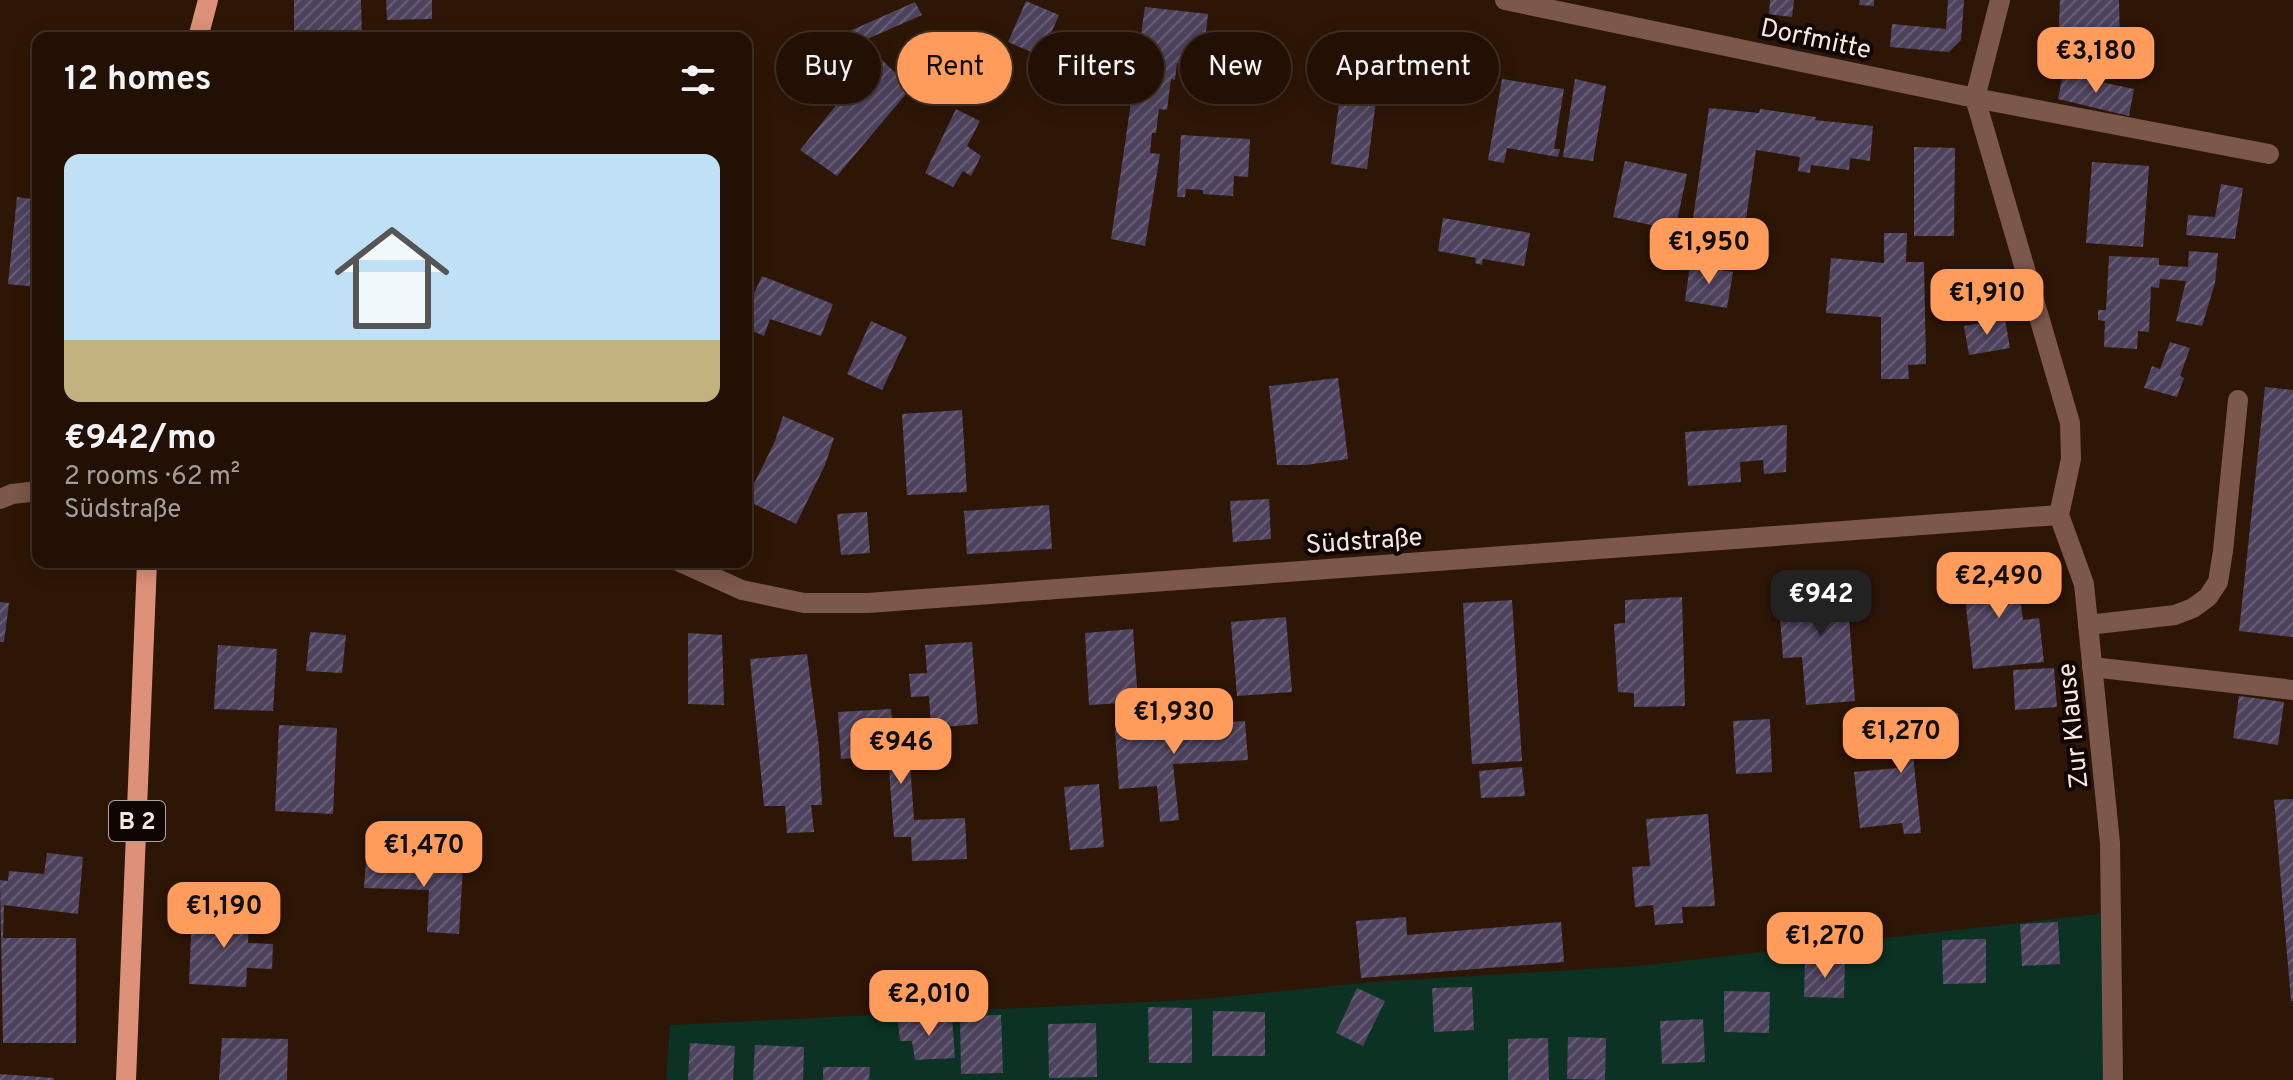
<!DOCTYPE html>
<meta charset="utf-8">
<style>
:root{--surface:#221004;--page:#2a190e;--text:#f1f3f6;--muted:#a29d9a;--line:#3f3026;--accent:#ff9b5b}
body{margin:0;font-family:Overpass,sans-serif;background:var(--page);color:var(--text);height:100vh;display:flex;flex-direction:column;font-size:30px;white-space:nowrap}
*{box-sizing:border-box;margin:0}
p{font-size:26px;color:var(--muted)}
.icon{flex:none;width:44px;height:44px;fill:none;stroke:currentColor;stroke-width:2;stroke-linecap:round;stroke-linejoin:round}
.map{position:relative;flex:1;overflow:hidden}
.side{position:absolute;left:32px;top:32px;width:720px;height:536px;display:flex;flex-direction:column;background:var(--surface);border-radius:16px;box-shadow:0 4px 20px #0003,0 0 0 2px var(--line)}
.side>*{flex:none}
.hud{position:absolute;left:776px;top:32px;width:760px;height:72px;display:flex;gap:16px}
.price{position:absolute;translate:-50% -68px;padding:0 18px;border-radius:16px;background:var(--accent);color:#111;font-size:26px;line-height:52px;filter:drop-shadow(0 2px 4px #0008)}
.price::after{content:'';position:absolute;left:50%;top:48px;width:24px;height:18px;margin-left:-12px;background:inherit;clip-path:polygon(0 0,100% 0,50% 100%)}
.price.current{background:#222;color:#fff}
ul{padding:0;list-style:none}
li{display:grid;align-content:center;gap:16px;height:424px;padding:0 32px}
li span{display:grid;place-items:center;height:248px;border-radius:16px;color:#555}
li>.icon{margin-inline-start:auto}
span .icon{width:144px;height:144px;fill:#fffc;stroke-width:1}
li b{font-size:34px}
h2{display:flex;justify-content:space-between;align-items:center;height:96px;padding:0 32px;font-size:34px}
.chip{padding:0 28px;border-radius:36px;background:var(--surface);box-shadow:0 4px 20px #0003,0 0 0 2px var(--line);font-size:28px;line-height:72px}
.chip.current{background:var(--accent);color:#111}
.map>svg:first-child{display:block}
</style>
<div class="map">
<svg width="2293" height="1080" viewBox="0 0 2293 1080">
<defs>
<pattern id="building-hatch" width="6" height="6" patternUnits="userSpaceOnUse" patternTransform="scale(2)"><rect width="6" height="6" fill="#4e435e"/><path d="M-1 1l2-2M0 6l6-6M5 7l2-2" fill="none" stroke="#685e75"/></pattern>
</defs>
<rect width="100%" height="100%" fill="#2e1606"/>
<path fill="#0b3223" d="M2107,913L2117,1080H666L670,1025L1204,999L1373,982L1639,966Z"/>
<g fill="url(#building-hatch)">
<path d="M294,0H361L362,38H294Z"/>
<path d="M386,0H432V19L387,20Z"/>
<path d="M1770,0H1794L1792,17L1769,14Z"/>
<path d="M1860,0H1874V6L1859,5Z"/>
<path d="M1948,0H1964L1961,40L1949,52L1890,47L1892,24L1946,29Z"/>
<path d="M2060,0H2119L2120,47L2058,45Z"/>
<path d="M1026,1L1059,15L1041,56L1008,42Z"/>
<path d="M915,2L922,15L865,40L869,45L783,79L776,60L832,39Z"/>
<path d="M1145,7L1208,14L1203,57L1188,56L1187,64L1177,63L1175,80L1171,79L1167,110L1159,109L1156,133H1152L1150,153L1160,154L1145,246L1111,239Z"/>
<path d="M1348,36L1384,41L1367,169L1331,164Z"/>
<path d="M879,57L911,88L837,176L800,150L850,88L846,85L862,64L867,69Z"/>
<path d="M2063,74L2134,89L2129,116L2058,99Z"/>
<path d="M1502,79L1564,89L1554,149H1560L1558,157L1507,148L1504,163L1488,160Z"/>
<path d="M1575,79L1606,86L1593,161L1563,157Z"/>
<path d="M1709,108L1759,113L1760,109L1816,117L1815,120L1873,126L1870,161L1850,158L1849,170L1811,165L1810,173L1798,171L1800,157L1756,150L1741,253L1689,246Z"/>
<path d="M956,109L980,121L967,146L981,156L971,176L963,171L953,187L925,173Z"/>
<path d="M36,133H38V154H33Z"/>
<path d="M1181,135L1250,139L1248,177L1234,176L1233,196L1203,194V190L1186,189L1185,197H1177Z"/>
<path d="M1914,147L1955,148L1954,236H1914Z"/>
<path d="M1625,161L1687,174L1675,230L1613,217Z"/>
<path d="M2092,162L2149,166L2143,247L2086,243Z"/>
<path d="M2221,184L2243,188L2235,239L2186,235L2188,215L2215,217Z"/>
<path d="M17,197L38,200V287L8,284Z"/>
<path d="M1443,218L1530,233L1524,266L1483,259L1482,265L1475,263L1476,258L1438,251Z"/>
<path d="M1884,233H1907L1906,262H1924L1926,364L1908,365L1909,379H1881V317L1826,313L1831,258L1884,263Z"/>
<path d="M2189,251L2218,253L2215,283L2202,326L2176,321L2186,281L2160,279L2159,288L2151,287L2149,332L2138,331L2137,349L2104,347L2105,321L2098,320V310H2106L2109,256L2159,258V265L2188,267Z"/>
<path d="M1690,265L1733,272L1727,308L1685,301Z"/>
<path d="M762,276L833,304L821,336L770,319L764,336L746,328V311Z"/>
<path d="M2005,319L2010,348L1969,355L1964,326Z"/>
<path d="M871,321L907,337L882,390L847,374Z"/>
<path d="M2170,342L2190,348L2180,376L2184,378L2177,397L2144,388L2152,366L2160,369Z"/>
<path d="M1338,378L1348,459L1306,465H1277L1269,386Z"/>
<path d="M2265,387L2293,390V637L2239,631Z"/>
<path d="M962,410L967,492L907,495L902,414Z"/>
<path d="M783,416L834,438L825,465L796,524L746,500L775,441Z"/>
<path d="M1787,425L1786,472L1764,474L1763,460L1740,462L1741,482L1688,486L1685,432Z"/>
<path d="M1269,499L1271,539L1233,542L1230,501Z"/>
<path d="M1049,505L1052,549L967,554L964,511Z"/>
<path d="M867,512L870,553L841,555L837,514Z"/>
<path d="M438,562H463L460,570Z"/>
<path d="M2016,566L2023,620L2039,618L2044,662L1973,669L1962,571Z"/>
<path d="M1846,574L1855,701L1806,705L1802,657L1783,658L1779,604L1797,603L1796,578Z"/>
<path d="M1682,597L1685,706L1634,707V693L1618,692L1614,624L1625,623V600Z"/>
<path d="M1512,600L1522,761L1472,764L1463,603Z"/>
<path d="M0,602L9,603L4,642H0Z"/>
<path d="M1286,617L1292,692L1237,696L1231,622Z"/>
<path d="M1133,629L1138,702L1089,705L1085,633Z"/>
<path d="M310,632L346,635L342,673L306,671Z"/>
<path d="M688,633L722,635L724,705L688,704Z"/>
<path d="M972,642L978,724L931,728L929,696L911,697L909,674L927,673L925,645Z"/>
<path d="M218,645L277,649L273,711L214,709Z"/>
<path d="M807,654L819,747L822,805H811L814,832L787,833L785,806H764L750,659Z"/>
<path d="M2054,668L2057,707L2015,710L2013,670Z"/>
<path d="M2239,696L2284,702L2278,745L2233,738Z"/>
<path d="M891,709L894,749L909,748L914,820L965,818L967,859L912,861L911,837H894L888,756L841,759L838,712Z"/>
<path d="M1958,713L1959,741L1912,745L1921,833L1904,834L1902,823L1860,828L1854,772L1898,768L1894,719Z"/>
<path d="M1770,719L1772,772L1736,774L1733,721Z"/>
<path d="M1245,721L1248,760L1173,764L1179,820L1160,822L1157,786L1119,789L1115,730Z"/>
<path d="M279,725L337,728L333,814L275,811Z"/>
<path d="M1522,767L1525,796L1481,798L1479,771Z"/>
<path d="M1099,784L1104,847L1070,850L1064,787Z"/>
<path d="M2293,799V1001H2291L2274,800Z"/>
<path d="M1708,814L1715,906L1682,907L1683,923L1655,925L1653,905L1635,907L1632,867L1650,866L1646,819Z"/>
<path d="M47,853L83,857L78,914L4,905L3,938H76V1043H3L0,880L8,881L9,871L44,874Z"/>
<path d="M366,861L463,865L459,934L427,932L429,890L364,888Z"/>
<path d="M192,912L249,914L248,943L273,944L272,969L247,968L246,987L189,984Z"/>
<path d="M1406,917L1407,935L1561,922L1564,962L1361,978L1356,921Z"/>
<path d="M2058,922L2060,964L2022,966L2020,924Z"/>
<path d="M1986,939V983L1943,984L1942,940Z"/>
<path d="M1805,963H1845L1844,998L1804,997Z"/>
<path d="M1472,987L1474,1030L1434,1032L1432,988Z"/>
<path d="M1357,988L1385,1001L1363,1046L1336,1033Z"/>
<path d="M1724,991L1770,992L1769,1033L1724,1032Z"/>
<path d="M1148,1007L1192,1008V1063H1149Z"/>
<path d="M1213,1011L1265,1012V1056H1212Z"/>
<path d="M1001,1015L1003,1073L961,1074L960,1016Z"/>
<path d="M952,1018L955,1058L915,1060L912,1041H900L898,1021Z"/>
<path d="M1703,1019L1705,1062L1662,1064L1660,1021Z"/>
<path d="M1096,1023L1097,1077L1049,1078L1048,1024Z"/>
<path d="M1568,1037L1606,1038L1605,1080L1567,1079Z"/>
<path d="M222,1038L288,1039L287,1080H219Z"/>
<path d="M1548,1038L1549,1080H1508V1039Z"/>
<path d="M690,1043L735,1046L733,1080H688Z"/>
<path d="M755,1045L804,1047L803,1080H753Z"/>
<path d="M823,1067H870L869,1080H823Z"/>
<path d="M0,1074L54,1078V1080H0Z"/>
</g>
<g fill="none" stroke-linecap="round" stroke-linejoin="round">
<g stroke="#7c574b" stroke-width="20">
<path d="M2088,625L2175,615L2193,608L2208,597L2218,582L2223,551L2238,400"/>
<path d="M2092,667L2293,690"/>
</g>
<g stroke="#7c574b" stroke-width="20">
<path d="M1505,0L1975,98L2269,154"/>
<path d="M2000,0L1975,98L2070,423L2071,459L2059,515L2084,584L2110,843L2113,1080"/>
<path d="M0,499L12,494L38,491"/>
<path d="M680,562L742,590L804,603H868L2059,515"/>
</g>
<g stroke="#dc9178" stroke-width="20">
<path d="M198,38L208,0"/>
<path d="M126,1080L147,562"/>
</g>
</g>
<g text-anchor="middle" stroke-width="8" stroke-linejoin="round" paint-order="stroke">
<rect fill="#0f0502" stroke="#b3a39b" stroke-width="2" x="109" y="801" width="56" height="40" rx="6"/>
<g font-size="24" font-weight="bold" fill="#f9e7dd">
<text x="137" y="829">B 2</text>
</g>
<g font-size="26" fill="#f9e7dd" stroke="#0f0502">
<text transform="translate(1816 38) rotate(12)" y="9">Dorfmitte</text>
<text transform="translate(1364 540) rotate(-4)" y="9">Südstraße</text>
<text transform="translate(2072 726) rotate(-96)" y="9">Zur Klause</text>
</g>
</g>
</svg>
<b class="price" style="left:2096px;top:95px">€3,180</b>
<b class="price" style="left:1709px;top:286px">€1,950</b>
<b class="price" style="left:1987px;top:337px">€1,910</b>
<b class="price" style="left:1999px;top:620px">€2,490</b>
<b class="price current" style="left:1821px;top:638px">€942</b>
<b class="price" style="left:1174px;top:756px">€1,930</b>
<b class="price" style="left:1901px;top:775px">€1,270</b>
<b class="price" style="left:901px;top:786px">€946</b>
<b class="price" style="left:424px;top:889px">€1,470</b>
<b class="price" style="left:224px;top:950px">€1,190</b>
<b class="price" style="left:1825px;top:980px">€1,270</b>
<b class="price" style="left:929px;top:1038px">€2,010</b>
<div class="hud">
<a class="chip">Buy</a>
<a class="chip current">Rent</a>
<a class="chip">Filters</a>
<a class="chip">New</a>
<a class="chip">Apartment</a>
</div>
<section class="side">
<h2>12 homes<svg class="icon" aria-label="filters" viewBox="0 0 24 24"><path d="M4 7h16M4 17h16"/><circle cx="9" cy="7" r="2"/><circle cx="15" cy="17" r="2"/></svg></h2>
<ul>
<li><span style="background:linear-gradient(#bfe0f5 75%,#c2b280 0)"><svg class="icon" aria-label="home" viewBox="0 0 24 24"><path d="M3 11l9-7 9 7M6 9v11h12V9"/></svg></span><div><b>€942/mo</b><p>2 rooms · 62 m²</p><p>Südstraße</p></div></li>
</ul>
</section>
</div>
